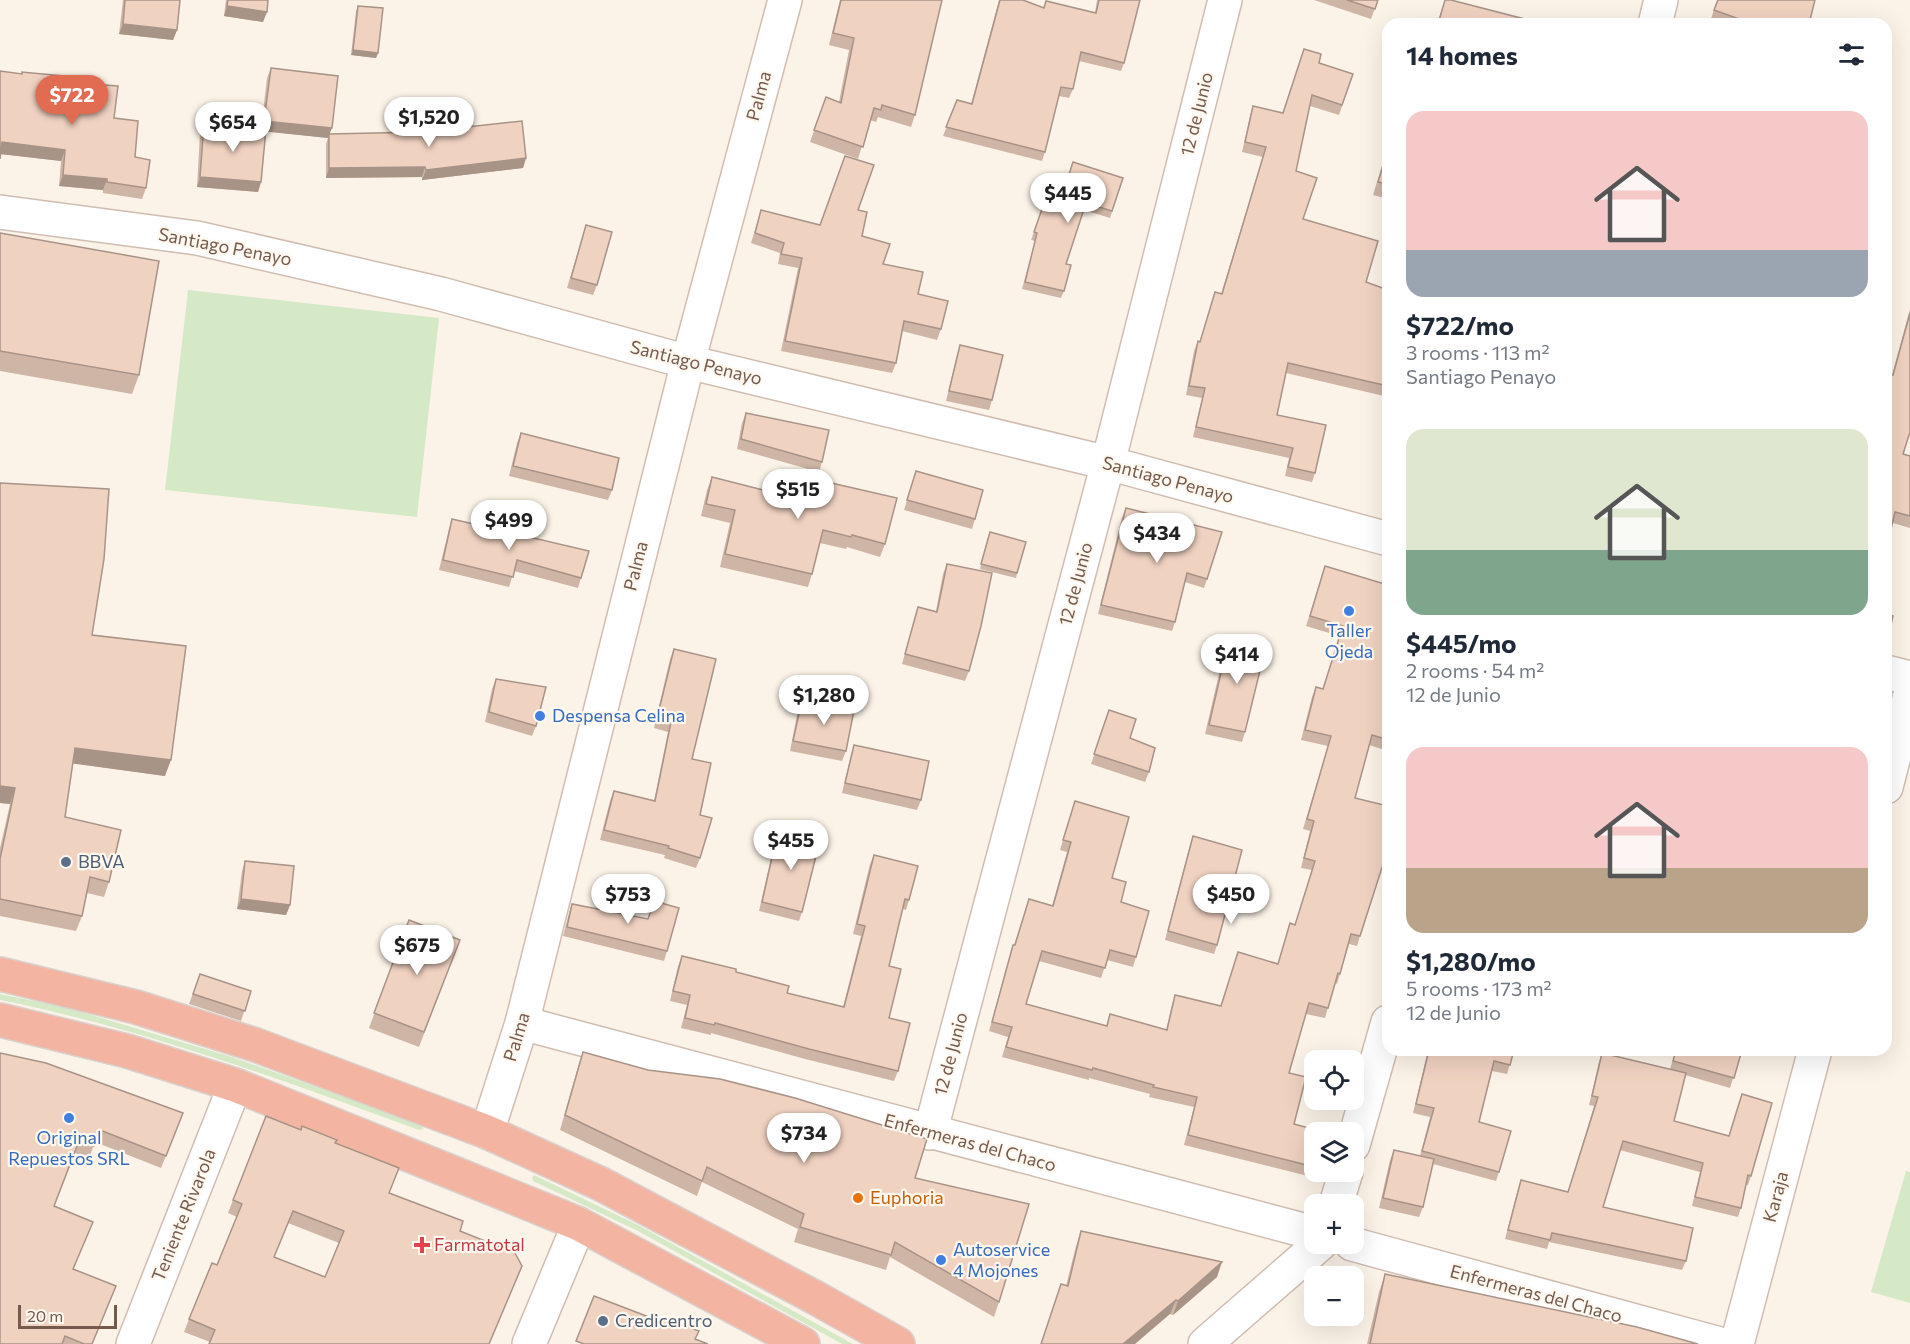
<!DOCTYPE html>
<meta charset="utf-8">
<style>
:root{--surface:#fff;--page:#f6f6f7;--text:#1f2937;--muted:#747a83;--accent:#e16c52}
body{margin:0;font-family:Commissioner,sans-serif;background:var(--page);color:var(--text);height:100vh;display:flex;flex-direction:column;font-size:22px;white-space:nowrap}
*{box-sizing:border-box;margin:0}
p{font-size:20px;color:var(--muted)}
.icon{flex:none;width:33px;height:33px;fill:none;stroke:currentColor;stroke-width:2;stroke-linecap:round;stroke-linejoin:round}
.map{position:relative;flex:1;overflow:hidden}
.panel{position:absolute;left:1382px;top:18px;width:510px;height:1038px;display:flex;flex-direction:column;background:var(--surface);border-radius:18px;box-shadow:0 6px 24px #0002}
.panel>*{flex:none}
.buttons{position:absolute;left:1304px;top:1050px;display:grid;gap:12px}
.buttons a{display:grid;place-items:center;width:60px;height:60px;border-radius:12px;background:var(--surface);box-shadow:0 6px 24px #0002;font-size:30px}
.scale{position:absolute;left:18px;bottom:15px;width:99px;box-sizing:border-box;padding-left:6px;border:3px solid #75594d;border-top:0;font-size:16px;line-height:21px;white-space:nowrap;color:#75594d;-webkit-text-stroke:4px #fef8ef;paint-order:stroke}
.price{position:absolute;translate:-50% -51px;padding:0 14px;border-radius:21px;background:#fff;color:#222;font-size:20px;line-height:39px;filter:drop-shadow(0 2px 3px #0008)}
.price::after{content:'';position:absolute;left:50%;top:36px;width:18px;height:14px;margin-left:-9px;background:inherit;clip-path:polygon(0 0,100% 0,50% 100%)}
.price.current{background:var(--accent);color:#fff}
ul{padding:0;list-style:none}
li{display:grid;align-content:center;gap:12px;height:318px;padding:0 24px}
li span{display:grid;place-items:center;height:186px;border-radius:18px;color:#555}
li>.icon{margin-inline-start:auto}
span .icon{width:108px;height:108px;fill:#fffc;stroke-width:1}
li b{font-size:26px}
h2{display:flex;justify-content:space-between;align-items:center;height:72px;padding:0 24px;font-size:26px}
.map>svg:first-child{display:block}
</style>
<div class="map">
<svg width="1910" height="1344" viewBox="0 0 1910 1344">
<rect width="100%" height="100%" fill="#fcf3e8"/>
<g fill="#d6e9c7">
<path d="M188,290L439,318L417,517L165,490Z"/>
<path d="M0,994L68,1008L232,1057L421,1124L423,1129L419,1130C281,1080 145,1029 0,1000Z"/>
<path d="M1906,1171L1910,1172V1303L1871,1292Z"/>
<path d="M534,1175L640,1226L853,1344H842L638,1231L533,1181L532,1178Z"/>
</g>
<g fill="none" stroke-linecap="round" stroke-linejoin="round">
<g stroke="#d0bdb1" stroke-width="36">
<g id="street">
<path d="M1655,24L1661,0"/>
<path d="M0,212L197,238L441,294L688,362L1108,463L1388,539"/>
<path d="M1886,672L1910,678"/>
<path d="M1886,787L1910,695"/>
<path d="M522,1023L1314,1233"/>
<path d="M930,1133L1108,463L1225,0"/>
<path d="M1353,1145L1388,1022"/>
<path d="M1336,1204L1346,1172"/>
<path d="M1352,1244L1720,1344"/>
<path d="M133,1344L235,1085"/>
<path d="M529,1344L579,1224"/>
<path d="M1205,1344L1320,1244"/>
<path d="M1737,1344L1815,1050"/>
</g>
</g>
<g stroke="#d2bdaf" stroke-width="36">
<path id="secondary" d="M487,1132L522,1023L688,362L785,0"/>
</g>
<g stroke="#d8d1cd" stroke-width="36">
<g id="highway">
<path d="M0,974L136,1007L256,1045L487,1132L601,1184L816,1298L898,1344"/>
<path d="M0,1020L127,1051L235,1085L471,1180L579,1224L803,1344"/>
</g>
</g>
<use href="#street" stroke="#fff" stroke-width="33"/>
<use href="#secondary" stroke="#fff" stroke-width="33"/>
<use href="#highway" stroke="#f3b4a2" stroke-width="33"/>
</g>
<g fill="#ceb5a6" fill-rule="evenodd">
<path d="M123,0H180L177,30L173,40L119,34Z"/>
<path d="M226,0H268L263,22L224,16Z"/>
<path d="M840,0H942L915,115L911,127L878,117L876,122L870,120L858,159L810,142L826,97L839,102L849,50L829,45Z"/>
<path d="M999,0H1023L1043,8L1046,1L1095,13L1097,0H1140L1124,63L1121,71L1079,61L1073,89L1069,98L1059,96L1045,152L1042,161L943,136L957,100L971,104Z"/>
<path d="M1314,0H1378L1371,19Z"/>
<path d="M1445,0L1544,24H1437Z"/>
<path d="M1717,0L1809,24H1716L1710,22Z"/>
<path d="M358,6L378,53L376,58L351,55L356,11Z"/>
<path d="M1319,63L1353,74L1339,115L1310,106L1296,171L1303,219L1366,282L1388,290V397L1286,373L1277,415L1315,473L1312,482L1285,476L1289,458L1193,437L1202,398L1186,395L1194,351L1198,341L1200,342L1215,292L1221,294L1263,157L1242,152L1250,116L1253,106L1282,113Z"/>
<path d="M271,68L330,134L526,158L523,168L422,180V177L326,178V144L328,138L265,131L261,182L258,192L197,187L200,134L204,124L261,129L267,78Z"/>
<path d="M0,71L21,74L22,72L63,82L114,118L135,157L146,188L142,199L103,193V190L59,186L61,161L1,154Z"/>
<path d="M1388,146V199L1373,195Z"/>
<path d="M1123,178L1110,218L1084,210L1066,264L1064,291L1061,298L1022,289L1035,241L1031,240L1043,206L1057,210Z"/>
<path d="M761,210L820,225L858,210L862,236L883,264L918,294L941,329L937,340L902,331L896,363L892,373L781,351L798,268L778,264L780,253L751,243Z"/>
<path d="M586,225L597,285L593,295L567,288Z"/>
<path d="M0,233L139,375L132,394L0,371Z"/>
<path d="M1910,309V432L1903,454L1910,456V528L1893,523L1892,375Z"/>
<path d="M960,345L992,400L989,410L946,401L957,355Z"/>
<path d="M746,413L822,462L819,472L737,449L742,423Z"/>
<path d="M521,433L612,490L608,500L509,476L517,443Z"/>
<path d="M916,471L975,519L972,529L904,510Z"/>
<path d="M712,477L798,498L805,477L885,544L880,557L847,547L846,549L820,543L812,574L808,587L720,567L730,523L701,516L707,490Z"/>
<path d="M0,483L92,635L165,776L73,763L65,817L109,882L104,897L87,893L82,916L76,931L0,916V848L10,804L0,803Z"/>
<path d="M1126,508L1207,579L1204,588L1185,582L1175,622L1172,631L1098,614L1122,517Z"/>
<path d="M452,519L581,578L578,588L514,571L509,587L439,570L449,529Z"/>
<path d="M988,537L1017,573L1016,578L980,569Z"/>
<path d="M947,564L969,671L965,681L902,664L918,607L936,611L943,574Z"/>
<path d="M1325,566L1388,585V751L1369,745L1355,798L1360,936L1357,946L1349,944L1337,984L1335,983L1325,1018L1306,1014L1289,1073L1294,1124L1311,1166L1308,1176L1184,1145L1194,1107L1149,1097L1150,1094L1089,1078V1080L1002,1057L1008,1037L989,1031L1010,955L1013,945H1014L1029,899L1052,906L1067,852L1060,850L1075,801L1112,878L1121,902L1136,957L1133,967L1107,960L1101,978L1039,961L1026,1004L1106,1026L1110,1014L1166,1030L1172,1005L1175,995L1220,1006L1278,964L1290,923L1295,925L1312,870L1301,868L1310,831L1303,829L1328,746L1301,740L1312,697L1316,687L1323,689L1339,636L1306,626Z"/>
<path d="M1229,638L1245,732L1242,742L1205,734L1225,648Z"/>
<path d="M674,649L700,815V858L696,868L664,858L665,855L600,840L610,801L614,791L654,801L668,732L654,728L670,659Z"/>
<path d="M496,679L536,726L532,736L485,722L492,689Z"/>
<path d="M802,700L846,751L842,761L790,751L798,710Z"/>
<path d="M1109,710L1130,738L1149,772L1145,782L1091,764Z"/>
<path d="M854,745L921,800L917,810L842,793L851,755Z"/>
<path d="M781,831L802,912L799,921L759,911L770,862L773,853H774Z"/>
<path d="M1193,836L1217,945L1214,954L1165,940L1190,845Z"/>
<path d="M874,855L909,900L906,910L903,909L889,966V1018L898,1071L894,1081L805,1059L711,1033V1035L681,1028L687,1005L670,1001L678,966L682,956L736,972L787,993L843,1007L861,936L853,934L870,864Z"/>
<path d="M245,861L290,905L286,915L237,909L242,871Z"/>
<path d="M572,904L667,951L664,961L563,936L569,913Z"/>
<path d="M409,920L460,940L419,1047L369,1028Z"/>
<path d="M200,974L251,991L241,1021L189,1004Z"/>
<path d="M1428,1050H1514L1507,1074L1492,1071L1479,1122L1499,1172L1496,1181L1433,1164L1423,1207L1419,1217L1379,1208L1390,1160L1394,1150L1420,1156L1430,1117L1413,1113Z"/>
<path d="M1676,1050H1742L1730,1088L1685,1075L1674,1121L1729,1136L1742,1094L1751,1176L1748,1185H1746L1741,1208L1738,1217L1692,1206L1700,1172L1620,1150L1603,1207L1686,1261L1682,1270L1549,1242L1547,1249L1505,1239L1518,1189L1521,1180L1568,1192L1594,1106L1589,1105L1599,1062L1602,1053L1670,1069Z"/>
<path d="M583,1052L915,1178L999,1302L994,1317L890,1257L886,1270L794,1242L798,1229L702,1182L697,1196L560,1130L578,1067Z"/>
<path d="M0,1053L183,1113L161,1168L95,1142L89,1158L75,1153L54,1207L74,1269L93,1344H0Z"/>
<path d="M301,1130L335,1143L390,1193L522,1266L517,1278L210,1342L184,1332L189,1319L217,1265L237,1217L228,1213L233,1200ZM288,1223L339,1243L325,1277L274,1257Z"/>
<path d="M1081,1231L1217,1277L1173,1315L1066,1286L1076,1246Z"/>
<path d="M1385,1274L1698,1344H1367L1379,1292Z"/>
</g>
<g fill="#a89387">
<path d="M227,6L267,12L263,22L224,16Z"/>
<path d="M123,24L177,30L173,40L119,34Z"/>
<path d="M353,50L378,53L376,58L351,55Z"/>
<path d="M264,121L332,128L328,138L260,131Z"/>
<path d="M2,142L65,150L61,161L0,154Z"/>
<path d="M526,158L523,168L422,180L426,170Z"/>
<path d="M425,167L422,177L326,178L329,168Z"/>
<path d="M63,175L107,179L103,190L59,186Z"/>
<path d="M200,177L261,182L258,192L197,187Z"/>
<path d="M75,748L171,760L165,776L69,763Z"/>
<path d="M0,786L15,788L10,804L0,803Z"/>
<path d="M241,899L290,905L286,915L237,909Z"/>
<path d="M1222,1262L1217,1277L1173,1315L1178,1301Z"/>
<path d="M1176,1300L1170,1314L1135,1344H1123Z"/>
</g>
<g fill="#f0d2c1" stroke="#a89387" stroke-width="1.5" fill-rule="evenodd">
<path d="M125,0H180L177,30L123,24Z"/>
<path d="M228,0H268L267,12L227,6Z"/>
<path d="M841,0H942L915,115L882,105L881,110L874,108L863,147L814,130L826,97L841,103L854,38L833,33Z"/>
<path d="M1000,0H1023L1044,8L1046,1L1096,13L1099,0H1140L1124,63L1081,52L1073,89L1061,87L1045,152L946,127L957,100L972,104Z"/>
<path d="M1347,0H1378L1375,9Z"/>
<path d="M1445,0H1451L1544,24H1438Z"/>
<path d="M1718,0H1815L1809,24H1753L1714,10Z"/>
<path d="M358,6L383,8L378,53L353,50Z"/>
<path d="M1304,49L1321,54L1319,63L1353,74L1342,105L1312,95L1296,171L1317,178L1303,219L1378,241L1366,282L1388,290V386L1288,363L1277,415L1326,425L1315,473L1288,467L1293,448L1196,427L1205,388L1189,386L1198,341L1200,342L1215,292L1222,294L1266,147L1245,142L1253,106L1283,113Z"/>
<path d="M271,68L338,76L332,128L264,121Z"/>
<path d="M0,71L22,74V72L64,76L63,82L118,86L114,118L138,121L135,157L150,160L146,188L107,182V179L63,175L65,150L2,142L0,159Z"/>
<path d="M522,121L526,158L426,170L425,167L329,168V134L421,132Z"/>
<path d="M204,124L266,129L261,182L200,177Z"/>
<path d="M1388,150V184L1378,182Z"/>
<path d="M845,156L874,165L858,210L867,212L862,236L890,244L883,264L923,272L918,294L948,301L941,329L904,321L896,363L785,341L802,258L781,254L784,243L755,233L761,210L820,225Z"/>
<path d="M1073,162L1123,178L1112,211L1086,203L1066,264L1071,265L1064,291L1025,282L1037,233L1034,232L1043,206L1057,211Z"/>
<path d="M586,225L612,232L597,285L571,278Z"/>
<path d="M0,233L159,261L139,375L0,351Z"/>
<path d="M1910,313V432L1903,454L1910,456V516L1895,512L1886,550V373L1893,375Z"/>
<path d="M960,345L1003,355L992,400L949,391Z"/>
<path d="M746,413L829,430L822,462L741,439Z"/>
<path d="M521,433L619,458L612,490L513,466Z"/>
<path d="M916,471L983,490L975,519L907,500Z"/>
<path d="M712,477L799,499L805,477L897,498L885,544L852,535L851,537L823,530L812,574L725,554L735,510L706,504Z"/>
<path d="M0,483L109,489L104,559L92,635L186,646L171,760L75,748L65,817L121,830L109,882L90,877L82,916L0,899V859L15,788L0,786Z"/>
<path d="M1126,508L1222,532L1207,579L1187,573L1175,622L1101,605Z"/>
<path d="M452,519L589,551L581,578L517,560L513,577L443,560Z"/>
<path d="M990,532L1026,542L1017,573L981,564Z"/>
<path d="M947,564L992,573L981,626L969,671L905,654L918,607L937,612Z"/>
<path d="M1325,566L1388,585V740L1372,735L1355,798L1388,806V819L1383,839L1388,840V849L1360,936L1351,934L1340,974L1338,973L1328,1008L1309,1003L1289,1073L1306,1077L1294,1124L1320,1131V1132H1314V1155L1311,1166L1188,1135L1197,1097L1153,1087L1154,1085L1093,1068L1092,1070L1006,1047L1012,1027L992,1022L1013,945H1015L1029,899L1053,906L1071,842L1063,840L1075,801L1129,817L1112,878L1126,882L1121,902L1149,911L1136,957L1110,950L1105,968L1042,951L1026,1004L1107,1026L1110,1014L1167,1030L1175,995L1221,1006L1238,952L1278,964L1290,923L1295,925L1315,861L1304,858L1314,821L1307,819L1331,736L1305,730L1316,687L1323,689L1343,626L1310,616Z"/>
<path d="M1886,614L1893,616L1887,642L1886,641Z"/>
<path d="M1229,638L1266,646L1245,732L1209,725Z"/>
<path d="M674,649L716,659L692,759L711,763L700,815L712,818L700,858L668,848L669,846L604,830L614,791L655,801L671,722L657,718Z"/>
<path d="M496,679L546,687L536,726L489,712Z"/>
<path d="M802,700L854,710L846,751L793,741Z"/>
<path d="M1109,710L1136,719L1130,738L1155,748L1149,772L1094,754Z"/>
<path d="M854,745L929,761L921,800L845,783Z"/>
<path d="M781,831L820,840L802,912L762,902L773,853L775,854Z"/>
<path d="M1193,836L1242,850L1217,945L1168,931Z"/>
<path d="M874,855L918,866L909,900L905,899L889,966L901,969L889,1018L910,1023L898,1071L809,1049L715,1023L714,1025L685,1018L690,995L673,991L682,956L736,969V972L789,986L787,993L844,1007L865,926L857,924Z"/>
<path d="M245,861L294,866L290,905L241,899Z"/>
<path d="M654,901L679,908L667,951L567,927L572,904L648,919Z"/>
<path d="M409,920L460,940L424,1032L374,1013Z"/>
<path d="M200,974L251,991L245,1011L193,994Z"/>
<path d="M1429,1050H1514L1510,1065L1494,1061L1479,1122L1511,1131L1499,1172L1422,1151L1434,1108L1416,1104Z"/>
<path d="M1676,1050H1742L1734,1078L1673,1061Z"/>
<path d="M583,1052L648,1070L720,1079L795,1098L927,1139L915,1178L1029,1204L999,1302L895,1242L891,1255L800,1227L804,1214L707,1167L702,1181L565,1115Z"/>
<path d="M0,1053L46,1063L183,1113L166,1156L100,1130L94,1146L79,1141L54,1206L93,1222L73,1269L116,1286L92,1344H84L65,1336L62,1344H0Z"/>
<path d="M1602,1053L1686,1073L1674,1121L1729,1136L1742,1094L1772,1103L1751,1176L1748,1175L1741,1208L1695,1197L1703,1163L1623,1141L1603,1207L1693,1228L1686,1261L1552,1233L1550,1240L1508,1230L1521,1180L1568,1192L1598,1097L1592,1096Z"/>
<path d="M266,1116L301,1130L302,1126L337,1140L335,1143L399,1168L389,1193L463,1221L460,1231L515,1253L522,1266L489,1344H209L215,1330L189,1319L212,1263L217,1265L242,1204L233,1200ZM293,1211L344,1231L325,1277L274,1257Z"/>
<path d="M1394,1150L1434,1159L1423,1207L1383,1198Z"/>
<path d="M1081,1231L1222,1262L1178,1301L1176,1300L1123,1344H1041L1061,1284L1068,1286Z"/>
<path d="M1385,1274L1637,1327L1698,1344H1370Z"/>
<path d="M594,1296L662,1322L664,1318L699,1331L695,1339L708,1344H584L576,1341Z"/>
</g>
<g fill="#3f7fe0" stroke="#fef8ef" stroke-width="2">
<circle cx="1349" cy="611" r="6"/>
<circle cx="540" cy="716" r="6"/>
<circle cx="69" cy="1118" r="6"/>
<circle cx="941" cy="1260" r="6"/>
</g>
<g fill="#5c6f8a" stroke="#fef8ef" stroke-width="2">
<circle cx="66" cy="862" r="6"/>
<circle cx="603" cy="1321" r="6"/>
</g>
<circle fill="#e8710a" stroke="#fef8ef" stroke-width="2" cx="858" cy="1198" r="6"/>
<path fill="#e0444e" stroke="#fef8ef" stroke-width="2" d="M419 1236h6v6h6v6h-6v6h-6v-6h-6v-6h6z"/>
<g text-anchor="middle" stroke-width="4.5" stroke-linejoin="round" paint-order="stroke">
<g font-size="18" fill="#75594d" stroke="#fef8ef">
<text transform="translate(759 96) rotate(-75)" y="6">Palma</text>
<text transform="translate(1197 114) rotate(-76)" y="6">12 de Junio</text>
<text transform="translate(225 247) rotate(11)" y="6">Santiago Penayo</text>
<text transform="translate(696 363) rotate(14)" y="6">Santiago Penayo</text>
<text transform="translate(1168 480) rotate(15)" y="6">Santiago Penayo</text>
<text transform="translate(636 566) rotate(-76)" y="6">Palma</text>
<text transform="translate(1076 584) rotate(-75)" y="6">12 de Junio</text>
<text transform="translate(517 1037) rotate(-73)" y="6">Palma</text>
<text transform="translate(951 1054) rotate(-75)" y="6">12 de Junio</text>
<text transform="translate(970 1143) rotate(15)" y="6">Enfermeras del Chaco</text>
<text transform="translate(1776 1197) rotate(-75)" y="6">Karaja</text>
<text transform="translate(184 1215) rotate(-68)" y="6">Teniente Rivarola</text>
<text transform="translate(1536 1294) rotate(15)" y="6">Enfermeras del Chaco</text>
</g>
<g font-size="18" fill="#366cbe" stroke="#fef8ef">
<text x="1349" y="637">Taller<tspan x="1349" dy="21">Ojeda</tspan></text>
<text x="552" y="722" text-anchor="start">Despensa Celina</text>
<text x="69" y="1144">Original<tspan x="69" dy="21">Repuestos SRL</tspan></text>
<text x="953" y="1256" text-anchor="start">Autoservice<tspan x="953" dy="21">4 Mojones</tspan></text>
</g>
<g font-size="18" fill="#4e5e75" stroke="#fef8ef" text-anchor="start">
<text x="78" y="868">BBVA</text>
<text x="615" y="1327">Credicentro</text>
</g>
<g font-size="18" fill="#c56008" stroke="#fef8ef" text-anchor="start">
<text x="870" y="1204">Euphoria</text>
</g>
<g font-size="18" fill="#be3a42" stroke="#fef8ef" text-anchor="start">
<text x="434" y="1251">Farmatotal</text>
</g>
</g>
</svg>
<div class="buttons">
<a><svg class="icon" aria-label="locate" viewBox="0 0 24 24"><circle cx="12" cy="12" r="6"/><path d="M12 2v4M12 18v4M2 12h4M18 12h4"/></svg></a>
<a><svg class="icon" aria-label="layers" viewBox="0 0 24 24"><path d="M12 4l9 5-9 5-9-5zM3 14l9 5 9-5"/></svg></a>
<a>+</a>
<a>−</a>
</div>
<div class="scale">20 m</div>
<b class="price current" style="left:72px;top:126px">$722</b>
<b class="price" style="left:429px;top:148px">$1,520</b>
<b class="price" style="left:233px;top:153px">$654</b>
<b class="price" style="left:1068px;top:224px">$445</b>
<b class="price" style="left:798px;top:520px">$515</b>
<b class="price" style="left:509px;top:551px">$499</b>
<b class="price" style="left:1157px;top:564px">$434</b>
<b class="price" style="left:1237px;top:685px">$414</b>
<b class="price" style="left:824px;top:726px">$1,280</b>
<b class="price" style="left:791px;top:871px">$455</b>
<b class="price" style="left:628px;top:925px">$753</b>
<b class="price" style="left:1231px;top:925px">$450</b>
<b class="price" style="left:417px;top:976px">$675</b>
<b class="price" style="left:804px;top:1164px">$734</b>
<section class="panel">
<h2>14 homes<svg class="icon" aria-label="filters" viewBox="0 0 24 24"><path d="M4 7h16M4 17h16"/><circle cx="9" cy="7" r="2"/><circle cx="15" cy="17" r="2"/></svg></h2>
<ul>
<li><span style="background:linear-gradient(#f6c9c9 75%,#9aa5b1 0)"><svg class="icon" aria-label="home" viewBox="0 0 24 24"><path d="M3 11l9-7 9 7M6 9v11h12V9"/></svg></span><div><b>$722/mo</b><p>3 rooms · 113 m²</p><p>Santiago Penayo</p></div></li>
<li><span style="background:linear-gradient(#dfe7d0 65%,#7fa58c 0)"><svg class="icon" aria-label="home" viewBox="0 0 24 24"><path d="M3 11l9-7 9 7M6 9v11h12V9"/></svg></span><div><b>$445/mo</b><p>2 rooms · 54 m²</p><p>12 de Junio</p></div></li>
<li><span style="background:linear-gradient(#f6c9c9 65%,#b9a48a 0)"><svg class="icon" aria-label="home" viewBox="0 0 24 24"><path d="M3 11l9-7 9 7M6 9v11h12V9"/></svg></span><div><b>$1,280/mo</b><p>5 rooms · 173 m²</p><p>12 de Junio</p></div></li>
</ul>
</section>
</div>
